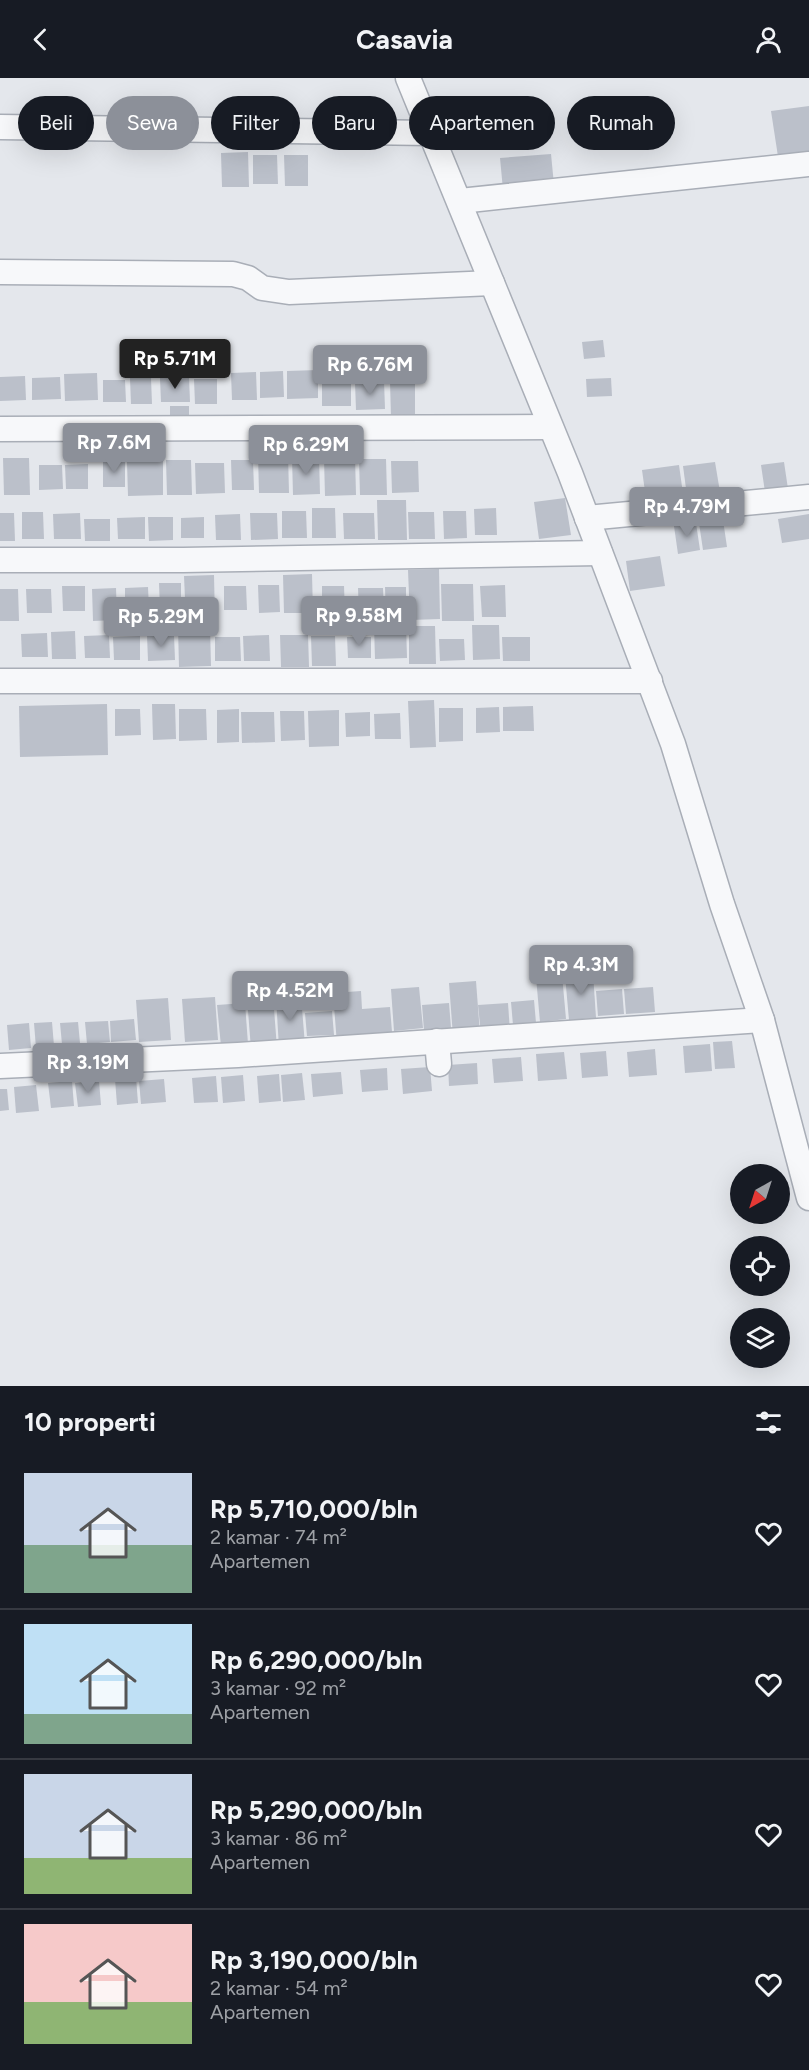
<!DOCTYPE html>
<html lang="id">
<meta charset="utf-8">
<style>
:root{--surface:#171b24;--page:#242831;--text:#f1f3f6;--muted:#9ea1a6;--line:#363941;--accent:#8c9099}
body{margin:0;font-family:Figtree,sans-serif;background:var(--page);color:var(--text);height:100vh;display:flex;flex-direction:column;font-size:22px;white-space:nowrap}
*{box-sizing:border-box;margin:0}
p{font-size:20px;color:var(--muted)}
.icon{flex:none;width:33px;height:33px;fill:none;stroke:currentColor;stroke-width:2;stroke-linecap:round;stroke-linejoin:round}
.map{position:relative;height:1308px;overflow:hidden}
.sheet{display:flex;flex-direction:column;background:var(--surface);flex:1}
.sheet>*{flex:none}
.guide{position:absolute;left:18px;top:18px;width:774px;height:54px;display:flex;gap:12px}
.needle{width:39px;rotate:219deg}
.tools{position:absolute;left:730px;top:1086px;display:grid;gap:12px}
.tools a{display:grid;place-items:center;width:60px;height:60px;border-radius:50%;background:var(--surface);box-shadow:0 6px 24px #0002;font-size:30px}
.price{position:absolute;translate:-50% -51px;padding:0 14px;border-radius:6px;background:var(--accent);color:#fff;font-size:20px;line-height:39px;filter:drop-shadow(0 2px 3px #0008)}
.price::after{content:'';position:absolute;left:50%;top:36px;width:18px;height:14px;margin-left:-9px;background:inherit;clip-path:polygon(0 0,100% 0,50% 100%)}
.price.current{background:#222;color:#fff}
ul{padding:0;list-style:none}
li{display:flex;align-items:center;gap:18px;height:150px;padding:0 24px}
li+li{border-top:2px solid var(--line)}
li span{display:grid;place-items:center;flex:none;width:168px;height:120px;border-radius:0px;color:#555}
li>.icon{margin-inline-start:auto}
span .icon{width:72px;height:72px;fill:#fffc;stroke-width:1}
li b{font-size:26px}
h2{display:flex;justify-content:space-between;align-items:center;height:72px;padding:0 24px;font-size:26px}
.pill{padding:0 21px;border-radius:27px;background:var(--surface);box-shadow:0 6px 24px #0002;font-size:21px;line-height:54px}
.pill.current{background:var(--accent);color:#fff}
header{display:flex;justify-content:space-between;align-items:center;height:78px;padding:0 24px;background:var(--surface);font-size:27px;font-weight:700}
.map>svg:first-child{display:block}
</style>
<header><svg class="icon" aria-label="back" viewBox="0 0 24 24"><path d="M15 5l-7 7 7 7"/></svg>Casavia<svg class="icon" aria-label="person" viewBox="0 0 24 24"><circle cx="12" cy="8" r="4"/><path d="M4 21q1-7 8-7t8 7"/></svg></header>
<div class="map">
<svg width="809" height="1308" viewBox="0 0 809 1308">
<rect width="100%" height="100%" fill="#e4e7ec"/>
<g fill="#bbc0ca">
<path d="M809,28V81L779,85L771,33Z"/>
<path d="M248,74L249,109H222L221,75Z"/>
<path d="M551,76L554,107L503,112L500,80Z"/>
<path d="M253,77H277L278,106H253Z"/>
<path d="M284,77H308V108H285Z"/>
<path d="M603,262L605,279L584,281L582,264Z"/>
<path d="M318,292V320L287,321V293Z"/>
<path d="M283,293L284,319L260,320V294Z"/>
<path d="M256,294L257,322H232L231,295Z"/>
<path d="M97,295L98,322L65,323L64,296Z"/>
<path d="M25,298L26,322L0,323V299Z"/>
<path d="M60,299L61,321L32,322V300Z"/>
<path d="M189,299L190,324H161L160,300Z"/>
<path d="M130,300H151L152,326H131Z"/>
<path d="M611,300L612,318L587,319L586,301Z"/>
<path d="M194,301H217V326H195Z"/>
<path d="M351,301V328H322V302Z"/>
<path d="M103,302H125L126,324H103Z"/>
<path d="M384,303L385,331L356,332L355,304Z"/>
<path d="M390,303H415V338L391,339Z"/>
<rect x="170" y="328" width="19" height="17"/>
<path d="M258,376H288L289,415H259Z"/>
<path d="M319,378L320,416L293,417L292,379Z"/>
<path d="M355,379L356,417L325,418L324,380Z"/>
<path d="M3,380H29L30,417H4Z"/>
<path d="M359,381H386L387,417H360Z"/>
<path d="M166,382H191L192,417H167Z"/>
<path d="M231,382H253L254,412H232Z"/>
<path d="M125,383V409H103V384Z"/>
<path d="M163,383V417L128,418L127,384Z"/>
<path d="M391,383H418L419,414L392,415Z"/>
<path d="M715,384L720,414L687,418L683,388Z"/>
<path d="M784,384L788,411L765,414L761,387Z"/>
<path d="M195,385H224L225,415L196,416Z"/>
<path d="M88,386V411H66L65,387Z"/>
<path d="M39,387H62L63,411L39,412Z"/>
<path d="M679,387L684,423L647,428L642,392Z"/>
<path d="M565,420L571,457L539,461L534,424Z"/>
<path d="M377,422H406L407,462H378Z"/>
<path d="M312,430H335L336,460H312Z"/>
<path d="M496,430L497,457H475L474,431Z"/>
<path d="M282,433H306L307,460H282Z"/>
<path d="M443,433H466L467,460L444,461Z"/>
<path d="M22,434H43L44,461H22Z"/>
<path d="M408,434H434L435,461H409Z"/>
<path d="M0,435H14L15,463H0Z"/>
<path d="M80,435L81,461H54L53,436Z"/>
<path d="M250,435H277L278,461L251,462Z"/>
<path d="M343,435H374L375,461H344Z"/>
<path d="M240,436L241,462H216L215,437Z"/>
<path d="M809,436V461L782,465L778,441Z"/>
<path d="M145,439V461H118L117,440Z"/>
<path d="M148,439H173V462L149,463Z"/>
<path d="M204,439V460H181V440Z"/>
<path d="M84,441H110V463H85Z"/>
<path d="M723,442L727,469L703,472L699,445Z"/>
<path d="M696,445L700,472L678,476L674,448Z"/>
<path d="M660,478L665,508L630,513L626,483Z"/>
<path d="M439,491L440,541L410,542L408,492Z"/>
<path d="M312,496L313,535H284L283,497Z"/>
<path d="M214,497L215,543H186L184,498Z"/>
<path d="M159,505H181V532H160Z"/>
<path d="M441,506H473L474,543H442Z"/>
<path d="M258,507H279L280,534L259,535Z"/>
<path d="M505,507L506,539H482L480,508Z"/>
<path d="M62,508H85V533H63Z"/>
<path d="M224,508H246L247,532H224Z"/>
<path d="M322,508H344L345,536H322Z"/>
<path d="M148,509L149,531L125,532V510Z"/>
<path d="M385,509H406V541H386Z"/>
<path d="M116,510L117,542L93,543L92,511Z"/>
<path d="M358,510H383L384,535H359Z"/>
<path d="M0,511H18L19,543H0Z"/>
<path d="M26,511H51L52,535H27Z"/>
<path d="M406,546L407,580L375,581L374,547Z"/>
<path d="M472,547H499L500,581L473,582Z"/>
<path d="M409,548H435L436,586H409Z"/>
<path d="M178,549H210L211,588L179,589Z"/>
<path d="M75,553L76,581H52L51,554Z"/>
<path d="M47,555L48,579H22L21,556Z"/>
<path d="M109,557L110,580H85L84,558Z"/>
<path d="M147,557H174L175,582L148,583Z"/>
<path d="M269,557L270,583H244L243,558Z"/>
<path d="M280,557H308L309,589H281Z"/>
<path d="M140,558V582H114L113,559Z"/>
<path d="M311,558H335L336,588H312Z"/>
<path d="M215,559H240L241,583H215Z"/>
<path d="M347,559H371V580H348Z"/>
<path d="M502,559H530V583H503Z"/>
<path d="M439,561H464L465,582L440,583Z"/>
<path d="M434,622L436,669L410,670L408,623Z"/>
<path d="M107,626L108,677L20,679L19,628Z"/>
<path d="M152,626H175L176,661L153,662Z"/>
<path d="M533,628L534,653H503V629Z"/>
<path d="M499,629L500,654L476,655V630Z"/>
<path d="M439,630H463V663L439,664Z"/>
<path d="M115,631H140L141,657L115,658Z"/>
<path d="M179,631H206L207,662L179,663Z"/>
<path d="M239,631V664L217,665V632Z"/>
<path d="M339,632V668L309,669L308,633Z"/>
<path d="M280,633H304L305,662L281,663Z"/>
<path d="M241,634H274L275,664L242,665Z"/>
<path d="M370,634V658L346,659L345,635Z"/>
<path d="M400,635L401,661H375L374,636Z"/>
<path d="M593,895L596,940L569,942L565,897Z"/>
<path d="M562,897L566,941L540,944L536,899Z"/>
<path d="M476,903L480,956L453,958L449,905Z"/>
<path d="M419,909L423,950L394,953L391,911Z"/>
<path d="M653,909L655,934L626,936L624,911Z"/>
<path d="M622,911L624,936L598,938L596,913Z"/>
<path d="M361,913L362,931L390,929L392,954L364,956L365,964L337,966L333,915Z"/>
<path d="M273,918L277,970L251,971L247,920Z"/>
<path d="M301,918L305,967L279,969L276,920Z"/>
<path d="M215,919L218,962L185,964L182,921Z"/>
<path d="M168,920L171,962L139,964L136,922Z"/>
<path d="M534,922L536,945L513,947L511,924Z"/>
<path d="M245,925L248,966L221,968L217,927Z"/>
<path d="M449,925L451,950L424,952L422,927Z"/>
<path d="M508,925L510,954L481,956L478,927Z"/>
<path d="M332,933L334,957L307,958L305,935Z"/>
<path d="M134,941L136,962L111,964L110,943Z"/>
<path d="M108,943L110,964L87,966L85,944Z"/>
<path d="M52,944L54,968L36,970L34,945Z"/>
<path d="M78,944L80,965L62,966L60,945Z"/>
<path d="M29,945L31,970L9,972L7,947Z"/>
<path d="M732,963L735,990L715,991L713,964Z"/>
<path d="M710,966L712,993L685,995L683,968Z"/>
<path d="M655,971L657,997L629,999L627,974Z"/>
<path d="M606,973L608,998L582,1000L580,975Z"/>
<path d="M564,974L567,1001L538,1003L536,976Z"/>
<path d="M521,979L523,1003L494,1005L492,981Z"/>
<path d="M477,985L478,1006L449,1008L448,987Z"/>
<path d="M430,989L432,1013L403,1016L401,991Z"/>
<path d="M387,990L388,1012L362,1014L360,992Z"/>
<path d="M341,994L343,1016L313,1019L311,996Z"/>
<path d="M302,995L305,1022L283,1024L281,997Z"/>
<path d="M279,996L281,1023L259,1025L257,998Z"/>
<path d="M243,997L245,1023L223,1025L221,999Z"/>
<path d="M216,998L218,1024L194,1025L192,1000Z"/>
<path d="M136,999L138,1025L117,1027L115,1001Z"/>
<path d="M164,1001L166,1024L141,1026L139,1003Z"/>
<path d="M72,1003L74,1028L51,1030L48,1005Z"/>
<path d="M99,1003L101,1027L78,1029L75,1005Z"/>
<path d="M36,1007L39,1033L16,1035L14,1009Z"/>
<path d="M0,1011H7L9,1032L0,1033Z"/>
</g>
<g fill="none" stroke-linecap="round" stroke-linejoin="round">
<g stroke="#a9aeb7" stroke-width="27">
<g id="minor">
<path d="M408,0L570,395L673,666L722,826L762,942L809,1120"/>
<path d="M0,49L430,55"/>
<path d="M460,123L809,86"/>
<path d="M0,194L233,196L248,200L262,210L289,214L492,205"/>
<path d="M0,351L550,349"/>
<path d="M587,440L809,419"/>
<path d="M0,482H183L600,475"/>
<path d="M0,603H650"/>
<path d="M437,963L439,986"/>
<path d="M0,988L238,977L762,942"/>
</g>
</g>
<use href="#minor" stroke="#f7f8fa" stroke-width="24"/>
</g>
</svg>
<div class="tools">
<a><svg class="needle" viewBox="-14 -14 28 28"><path d="M0-13l5 13h-10z" fill="#e53935"/><path d="M0 13l5-13h-10z" fill="#9ea1a6"/></svg></a>
<a><svg class="icon" aria-label="locate" viewBox="0 0 24 24"><circle cx="12" cy="12" r="6"/><path d="M12 2v4M12 18v4M2 12h4M18 12h4"/></svg></a>
<a><svg class="icon" aria-label="layers" viewBox="0 0 24 24"><path d="M12 4l9 5-9 5-9-5zM3 14l9 5 9-5"/></svg></a>
</div>
<b class="price current" style="left:175px;top:312px">Rp 5.71M</b>
<b class="price" style="left:370px;top:318px">Rp 6.76M</b>
<b class="price" style="left:114px;top:396px">Rp 7.6M</b>
<b class="price" style="left:306px;top:398px">Rp 6.29M</b>
<b class="price" style="left:687px;top:460px">Rp 4.79M</b>
<b class="price" style="left:359px;top:569px">Rp 9.58M</b>
<b class="price" style="left:161px;top:570px">Rp 5.29M</b>
<b class="price" style="left:581px;top:918px">Rp 4.3M</b>
<b class="price" style="left:290px;top:944px">Rp 4.52M</b>
<b class="price" style="left:88px;top:1016px">Rp 3.19M</b>
<div class="guide">
<a class="pill">Beli</a>
<a class="pill current">Sewa</a>
<a class="pill">Filter</a>
<a class="pill">Baru</a>
<a class="pill">Apartemen</a>
<a class="pill">Rumah</a>
</div>
</div>
<section class="sheet">
<h2>10 properti<svg class="icon" aria-label="filters" viewBox="0 0 24 24"><path d="M4 7h16M4 17h16"/><circle cx="9" cy="7" r="2"/><circle cx="15" cy="17" r="2"/></svg></h2>
<ul>
<li><span style="background:linear-gradient(#c9d6e8 60%,#7fa58c 0)"><svg class="icon" aria-label="home" viewBox="0 0 24 24"><path d="M3 11l9-7 9 7M6 9v11h12V9"/></svg></span><div><b>Rp 5,710,000/bln</b><p>2 kamar · 74 m²</p><p>Apartemen</p></div><svg class="icon" aria-label="heart" viewBox="0 0 24 24"><path d="M12 20l-8-8c-3-5 5-10 8-4 3-6 11-1 8 4z"/></svg></li>
<li><span style="background:linear-gradient(#bfe0f5 75%,#7fa58c 0)"><svg class="icon" aria-label="home" viewBox="0 0 24 24"><path d="M3 11l9-7 9 7M6 9v11h12V9"/></svg></span><div><b>Rp 6,290,000/bln</b><p>3 kamar · 92 m²</p><p>Apartemen</p></div><svg class="icon" aria-label="heart" viewBox="0 0 24 24"><path d="M12 20l-8-8c-3-5 5-10 8-4 3-6 11-1 8 4z"/></svg></li>
<li><span style="background:linear-gradient(#c9d6e8 70%,#8fb573 0)"><svg class="icon" aria-label="home" viewBox="0 0 24 24"><path d="M3 11l9-7 9 7M6 9v11h12V9"/></svg></span><div><b>Rp 5,290,000/bln</b><p>3 kamar · 86 m²</p><p>Apartemen</p></div><svg class="icon" aria-label="heart" viewBox="0 0 24 24"><path d="M12 20l-8-8c-3-5 5-10 8-4 3-6 11-1 8 4z"/></svg></li>
<li><span style="background:linear-gradient(#f6c9c9 65%,#8fb573 0)"><svg class="icon" aria-label="home" viewBox="0 0 24 24"><path d="M3 11l9-7 9 7M6 9v11h12V9"/></svg></span><div><b>Rp 3,190,000/bln</b><p>2 kamar · 54 m²</p><p>Apartemen</p></div><svg class="icon" aria-label="heart" viewBox="0 0 24 24"><path d="M12 20l-8-8c-3-5 5-10 8-4 3-6 11-1 8 4z"/></svg></li>
</ul>
</section>
